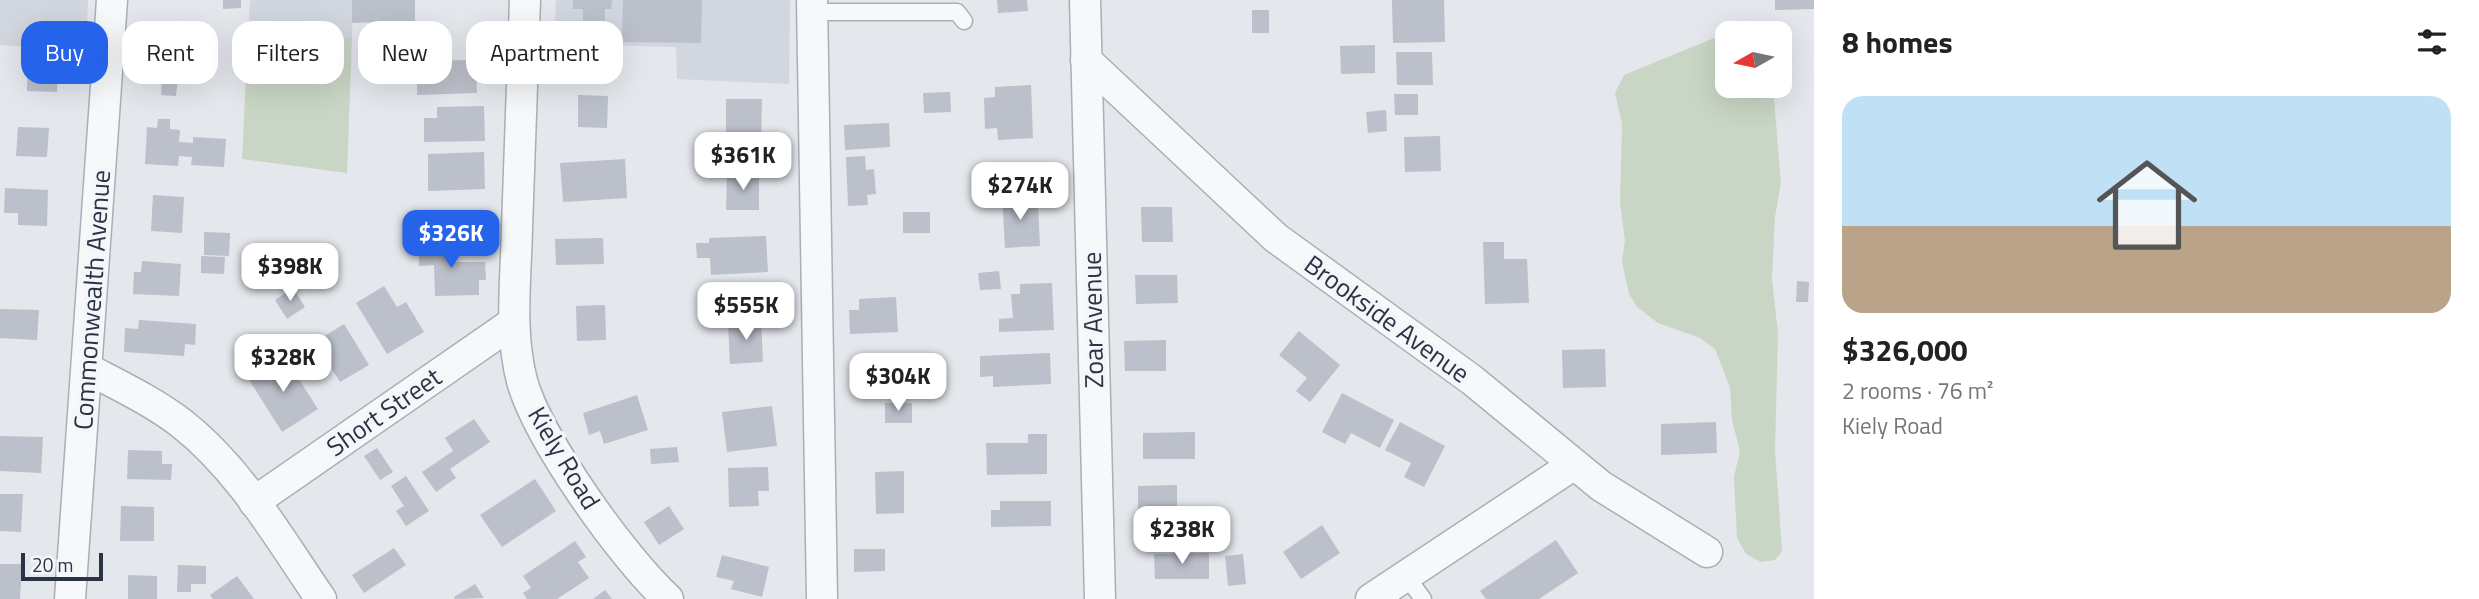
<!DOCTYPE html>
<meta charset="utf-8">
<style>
:root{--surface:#fff;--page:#f6f6f6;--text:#222;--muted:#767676;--accent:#2563eb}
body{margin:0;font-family:"Titillium Web",sans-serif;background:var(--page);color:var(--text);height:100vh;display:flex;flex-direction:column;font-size:26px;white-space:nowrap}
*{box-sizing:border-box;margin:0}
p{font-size:23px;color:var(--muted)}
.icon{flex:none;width:38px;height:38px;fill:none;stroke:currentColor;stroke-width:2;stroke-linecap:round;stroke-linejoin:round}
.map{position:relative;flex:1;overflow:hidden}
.details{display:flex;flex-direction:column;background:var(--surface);width:665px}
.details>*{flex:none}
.guide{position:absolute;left:21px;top:21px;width:665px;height:63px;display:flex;gap:14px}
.needle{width:46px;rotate:261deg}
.fabs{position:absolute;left:1715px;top:21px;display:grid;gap:14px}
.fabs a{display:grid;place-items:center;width:77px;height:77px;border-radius:14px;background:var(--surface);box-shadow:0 7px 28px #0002;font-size:35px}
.scale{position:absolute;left:21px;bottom:18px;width:82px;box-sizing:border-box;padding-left:7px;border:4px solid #2b3445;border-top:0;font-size:19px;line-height:24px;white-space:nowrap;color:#2b3445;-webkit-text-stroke:5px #f4f6f9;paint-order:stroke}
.price{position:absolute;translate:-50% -60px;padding:0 16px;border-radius:14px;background:#fff;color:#222;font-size:23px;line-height:46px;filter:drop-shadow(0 2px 4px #0008)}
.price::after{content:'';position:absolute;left:50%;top:42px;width:21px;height:16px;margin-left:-10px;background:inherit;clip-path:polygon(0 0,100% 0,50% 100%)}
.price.active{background:var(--accent);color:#fff}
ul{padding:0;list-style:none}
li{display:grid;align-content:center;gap:14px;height:371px;padding:0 28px}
li span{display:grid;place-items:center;height:217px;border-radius:21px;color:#555}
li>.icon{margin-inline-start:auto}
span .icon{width:126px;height:126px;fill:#fffc;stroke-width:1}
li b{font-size:30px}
h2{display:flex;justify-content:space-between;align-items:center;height:84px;padding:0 28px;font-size:30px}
.pill{padding:0 24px;border-radius:21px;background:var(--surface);box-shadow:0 7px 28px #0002;font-size:24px;line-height:63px}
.pill.active{background:var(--accent);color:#fff}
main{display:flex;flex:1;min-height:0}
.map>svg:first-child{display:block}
</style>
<main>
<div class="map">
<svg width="1814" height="599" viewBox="0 0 1814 599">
<rect width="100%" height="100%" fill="#e4e7ec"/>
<g fill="#d2d6de">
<path d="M0,0H88L86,51L0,45Z"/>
<path d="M250,0H353L352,37L319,36L318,51L247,55Z"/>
<path d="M556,0H790L789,84L677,79L676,47L554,44Z"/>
</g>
<g fill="#c9d6c5">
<path d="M1748,24L1762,33H1727V86H1773L1781,183L1775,217L1772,278L1778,334L1775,450L1782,551L1775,560L1761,562L1746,554L1737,538L1734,477L1740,451L1732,420L1730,388L1715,349L1700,338L1658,323L1637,307L1629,294L1622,262L1625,240L1620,203L1622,124L1615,93L1624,75Z"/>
<path d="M319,36L352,37L347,173L242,159L247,55L317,51Z"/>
</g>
<g fill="#bbc0ca">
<path d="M223,0H241V8L223,9Z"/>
<path d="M352,0H415V21L352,23Z"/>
<path d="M573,0H612L611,9H605V21H583V9H573Z"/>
<path d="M623,0H702L701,43L622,42Z"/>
<path d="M997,0H1027L1028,11L998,13Z"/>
<path d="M1392,0H1444L1445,42L1393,43Z"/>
<path d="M1775,0H1814V9L1775,10Z"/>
<rect x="1252" y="10" width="17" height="23"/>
<path d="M1375,45V73L1341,74L1340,46Z"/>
<path d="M1396,52H1432L1433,85H1397Z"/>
<path d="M28,58L58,59L57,92L27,91Z"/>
<path d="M476,60L477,93L417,95V81H402L401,61Z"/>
<path d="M162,77L178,78L176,96L161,95Z"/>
<path d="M1031,85L1033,138L998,140L997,128L985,129L984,98L995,97V87Z"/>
<path d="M950,92L951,112L924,113L923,93Z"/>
<path d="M1394,94H1418V115H1395Z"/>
<path d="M578,95L608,96L607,128L578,127Z"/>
<path d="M726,99H762L761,146H726Z"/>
<path d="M484,106L485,141L424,142V118H437V107Z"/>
<path d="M1386,110L1387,131L1368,133L1366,112Z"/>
<path d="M158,119H170V129L180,130L179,142L193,143V137L226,139L224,167L191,165L192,157L179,156L178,166L145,164L147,127L157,128Z"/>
<path d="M889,123L890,147L845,150L844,125Z"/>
<path d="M18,127L49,128L47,157L16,156Z"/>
<path d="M1440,136L1441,171L1405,172L1404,137Z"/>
<path d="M484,152L485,189L428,191V154Z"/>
<path d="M865,156L866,170L874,169L876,194L867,195L868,205L848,206L846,157Z"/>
<path d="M625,159L627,198L563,202L560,163Z"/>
<path d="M727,173H759V210H726Z"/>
<path d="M5,188L48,190L47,226L18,225V213H4Z"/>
<path d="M1023,194L1024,205L1038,204L1040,246L1005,248L1002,195Z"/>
<path d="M153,195L184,197L182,233L151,231Z"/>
<path d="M1141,207H1172L1173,242H1142Z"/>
<rect x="903" y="212" width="27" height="21"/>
<path d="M204,232L230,233L229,256L204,255Z"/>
<path d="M766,236L768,272L711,275L710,258H697L696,243H709V238Z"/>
<path d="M603,238L604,264L556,265L555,239Z"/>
<path d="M456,241V262H485L486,280H479V295L435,296L434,265L419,266V242Z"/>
<path d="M1483,242H1504V259H1527L1529,303L1485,304Z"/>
<path d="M201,256L225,257L224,274L201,273Z"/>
<path d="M142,261L181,264L179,296L133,294L134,272H141Z"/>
<path d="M999,271L1001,289L980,290L978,273Z"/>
<path d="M1135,275H1177L1178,303L1136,304Z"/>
<path d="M1797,281L1809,282L1808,302H1796Z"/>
<path d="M1052,283L1054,330L999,332V319L1013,318L1011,294H1020V284Z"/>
<path d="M384,286L397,307L406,302L424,332L387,354L356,303Z"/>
<path d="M293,288L305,307L287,319L275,300Z"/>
<path d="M896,297L898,332L850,334L849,310H859V299Z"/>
<path d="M605,305L606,340L577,341L576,306Z"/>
<path d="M0,309L39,310L37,340L0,338Z"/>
<path d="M139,320L196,324L195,345L185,344L184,356L124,352L125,328L138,329Z"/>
<path d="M761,320L763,362L730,364L728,322Z"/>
<path d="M344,324L369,365L340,382L315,342Z"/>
<path d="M1299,331L1340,365L1310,402L1296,391L1307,378L1279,355Z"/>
<path d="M1166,340V371H1125L1124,341Z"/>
<path d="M1605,349L1606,387L1563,388L1562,350Z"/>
<path d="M1050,353L1051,384L993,387V376L980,377V356Z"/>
<path d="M897,354L900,390L870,393L868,357Z"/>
<path d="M284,356L318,409L282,432L248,378Z"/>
<path d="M1342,393L1394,420L1380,448L1351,433L1345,444L1322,432Z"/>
<path d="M637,395L648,430L604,444L600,431L589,435L583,413Z"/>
<rect x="885" y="403" width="27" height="20"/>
<path d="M772,406L777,446L727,452L722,412Z"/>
<path d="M474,419L490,442L450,469L456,478L436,492L422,472L453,451L445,438Z"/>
<path d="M1400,422L1445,446L1424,487L1404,477L1411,463L1385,450Z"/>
<path d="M1716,422L1717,453L1661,455V424Z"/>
<path d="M1195,432V459H1143V433Z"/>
<path d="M1028,434H1047V474L987,475L986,443H1028Z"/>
<path d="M0,436L43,437L41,473L0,471Z"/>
<path d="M677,447L679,462L651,464L650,449Z"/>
<path d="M377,448L393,472L380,480L364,456Z"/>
<path d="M128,450L162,451V464H172L171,480L127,479Z"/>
<path d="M768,467L769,491H758L759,506L729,507L728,468Z"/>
<path d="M904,471V513L876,514L875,472Z"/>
<path d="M406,476L429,511L406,526L396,511L404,506L391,486Z"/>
<path d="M535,479L556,511L502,547L480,515Z"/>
<path d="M1177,485V521H1149V509L1138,510V486Z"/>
<path d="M0,494H23L21,532L0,531Z"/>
<path d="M1000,501H1051V526L991,527V510H1000Z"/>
<path d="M121,506L154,507V541H120Z"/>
<path d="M669,506L684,529L659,545L644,522Z"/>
<path d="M1322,525L1340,553L1301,579L1283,552Z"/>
<path d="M1556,540L1578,573L1539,599H1486L1480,591Z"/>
<path d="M575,541L586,557L578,562L589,578L557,599H527L523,593L531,588L523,576Z"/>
<path d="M394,548L406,565L364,593L352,575Z"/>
<path d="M854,549H885V571L854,572Z"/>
<path d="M1209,553V579H1155L1154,554Z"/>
<path d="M1243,554L1246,584L1228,586L1225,556Z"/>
<path d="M722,555L769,567L762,597L731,589L734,581L716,577Z"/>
<path d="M0,564H22L20,599H0Z"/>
<path d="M178,565L206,566V584H191V592H177Z"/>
<path d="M128,575L157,576V599H128Z"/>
<path d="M237,576L254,599H213L210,595Z"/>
<path d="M475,584L484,598L455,599L454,597Z"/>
<path d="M605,590L612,599H593Z"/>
</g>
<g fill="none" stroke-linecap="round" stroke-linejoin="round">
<g stroke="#a9aeb7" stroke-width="19">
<g id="service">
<path d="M812,12H957L964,21"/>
<path d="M1406,576L1423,599"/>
</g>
</g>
<g stroke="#a9aeb7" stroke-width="33">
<g id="minor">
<path d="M525,0C523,76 520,152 517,228C516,278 509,331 522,381C538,439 623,558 668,599"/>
<path d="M812,0L822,599"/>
<path d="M1085,0L1100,599"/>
<path d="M1086,60L1276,238L1472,380L1601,486L1707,552"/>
<path d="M88,369C120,386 152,401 181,423C240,469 279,538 321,599"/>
<path d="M254,502L514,322"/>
<path d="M70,599L112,0"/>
<path d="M1371,599L1573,465"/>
</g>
</g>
<use href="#service" stroke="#f7f8fa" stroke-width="16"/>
<use href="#minor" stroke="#f7f8fa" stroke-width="30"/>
</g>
<g text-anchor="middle" stroke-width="7" stroke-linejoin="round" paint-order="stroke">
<g font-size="26" fill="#2b3445" stroke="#f4f6f9">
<text transform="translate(92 300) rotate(-86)" y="9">Commonwealth Avenue</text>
<text transform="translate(1387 319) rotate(36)" y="9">Brookside Avenue</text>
<text transform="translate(1093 320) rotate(-91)" y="9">Zoar Avenue</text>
<text transform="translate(384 412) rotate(-35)" y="9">Short Street</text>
<text transform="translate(564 458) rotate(59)" y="9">Kiely Road</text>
</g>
</g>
</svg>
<div class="fabs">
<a><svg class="needle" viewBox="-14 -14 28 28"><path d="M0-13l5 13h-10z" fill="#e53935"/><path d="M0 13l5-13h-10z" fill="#767676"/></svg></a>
</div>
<div class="scale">20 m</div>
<b class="price" style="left:743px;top:192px">$361K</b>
<b class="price" style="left:1020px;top:222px">$274K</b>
<b class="price active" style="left:451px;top:270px">$326K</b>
<b class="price" style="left:290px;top:303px">$398K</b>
<b class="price" style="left:746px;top:342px">$555K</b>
<b class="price" style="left:283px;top:394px">$328K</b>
<b class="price" style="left:898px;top:413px">$304K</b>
<b class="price" style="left:1182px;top:566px">$238K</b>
<div class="guide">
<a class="pill active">Buy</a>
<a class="pill">Rent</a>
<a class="pill">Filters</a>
<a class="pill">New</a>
<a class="pill">Apartment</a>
</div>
</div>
<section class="details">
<h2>8 homes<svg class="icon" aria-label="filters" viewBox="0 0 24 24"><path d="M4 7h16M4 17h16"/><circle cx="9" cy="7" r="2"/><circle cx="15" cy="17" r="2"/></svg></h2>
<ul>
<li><span style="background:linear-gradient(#bfe0f5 60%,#b9a48a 0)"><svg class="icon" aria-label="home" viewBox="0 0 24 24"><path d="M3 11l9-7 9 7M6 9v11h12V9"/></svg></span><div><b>$326,000</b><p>2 rooms · 76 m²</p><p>Kiely Road</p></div></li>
</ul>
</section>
</main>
